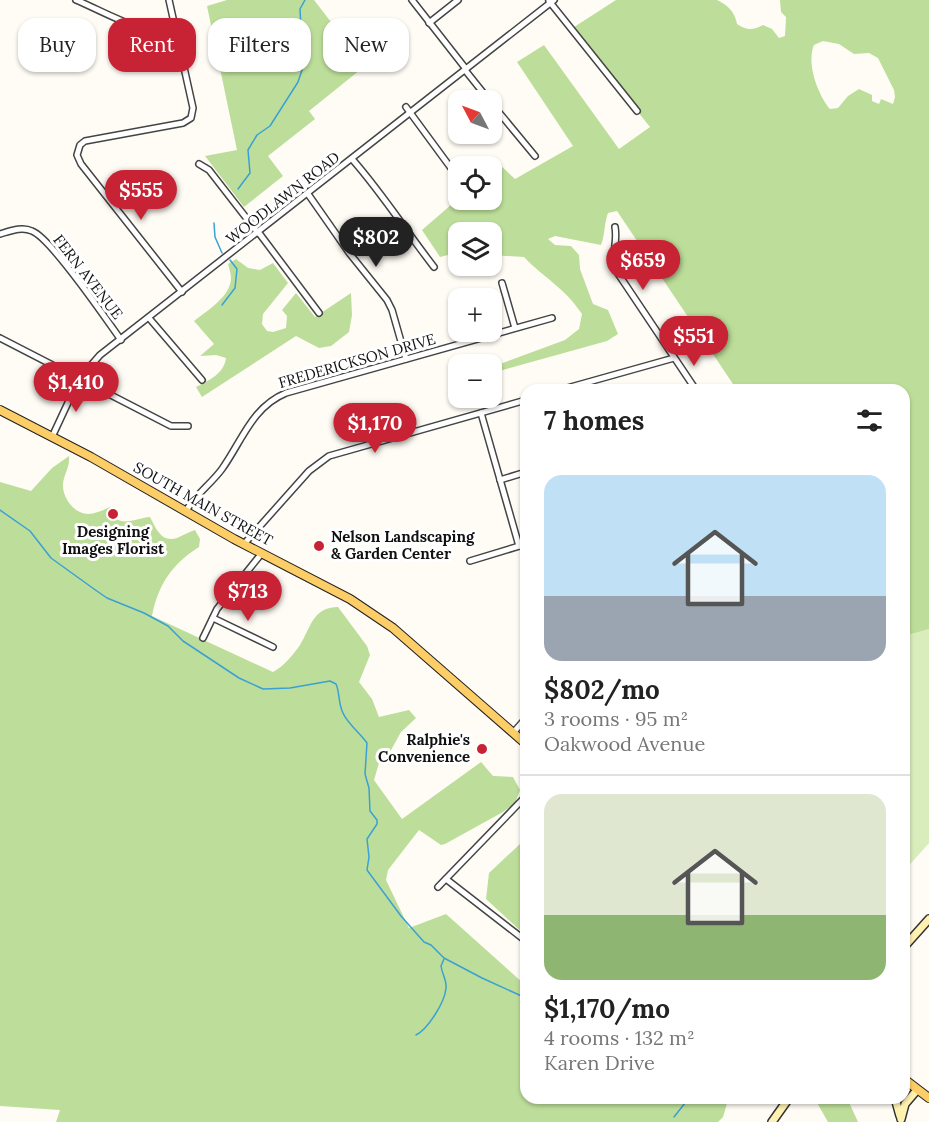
<!DOCTYPE html>
<meta charset="utf-8">
<style>
:root{--surface:#fff;--page:#f6f6f6;--text:#222;--muted:#767676;--line:#e0e0e0;--accent:#c82235}
body{margin:0;font-family:Lora,serif;background:var(--page);color:var(--text);height:100vh;display:flex;flex-direction:column;font-size:22px;white-space:nowrap}
*{box-sizing:border-box;margin:0}
p{font-size:20px;color:var(--muted)}
.icon{flex:none;width:33px;height:33px;fill:none;stroke:currentColor;stroke-width:2;stroke-linecap:round;stroke-linejoin:round}
.map{position:relative;flex:1;overflow:hidden}
.drawer{position:absolute;left:520px;top:384px;width:390px;height:720px;display:flex;flex-direction:column;background:var(--surface);border-radius:18px;box-shadow:0 2px 4px #0004}
.drawer>*{flex:none}
.banner{position:absolute;left:18px;top:18px;width:412px;height:54px;display:flex;gap:12px}
.needle{width:39px;rotate:311deg}
.controls{position:absolute;left:448px;top:90px;display:grid;gap:12px}
.controls a{display:grid;place-items:center;width:54px;height:54px;border-radius:12px;background:var(--surface);box-shadow:0 2px 4px #0004;font-size:30px}
.price{position:absolute;translate:-50% -51px;padding:0 14px;border-radius:21px;background:var(--accent);color:#fff;font-size:20px;line-height:39px;filter:drop-shadow(0 2px 3px #0008)}
.price::after{content:'';position:absolute;left:50%;top:36px;width:18px;height:14px;margin-left:-9px;background:inherit;clip-path:polygon(0 0,100% 0,50% 100%)}
.price.on{background:#222;color:#fff}
ul{padding:0;list-style:none}
li{display:grid;align-content:center;gap:12px;height:318px;padding:0 24px}
li+li{border-top:2px solid var(--line)}
li span{display:grid;place-items:center;height:186px;border-radius:18px;color:#555}
li>.icon{margin-inline-start:auto}
span .icon{width:108px;height:108px;fill:#fffc;stroke-width:1}
li b{font-size:26px}
h2{display:flex;justify-content:space-between;align-items:center;height:72px;padding:0 24px;font-size:26px}
.pill{padding:0 21px;border-radius:18px;background:var(--surface);box-shadow:0 2px 4px #0004;font-size:21px;line-height:54px}
.pill.on{background:var(--accent);color:#fff}
.map>svg:first-child{display:block}
</style>
<div class="map">
<svg width="929" height="1122" viewBox="0 0 929 1122">
<rect width="100%" height="100%" fill="#fffcf5"/>
<path fill="#d8ecbc" d="M929,629V843L905,870V636Z"/>
<g fill="#bdde9a" fill-rule="evenodd">
<path d="M227,0H314L365,66L309,111L315,119L268,156L283,176L244,207L205,156L237,150L207,6Z"/>
<path d="M616,0H717C728,5 735,12 737,24C747,31 753,30 763,25L772,29L779,38L785,36L786,17L781,12L780,0H929V629L905,636L904,390H737L617,211L608,213C604,224 605,235 601,245L555,236L548,239L555,245L571,246L579,255L580,269L593,304L608,310L618,334L607,341L492,373V367L565,340L579,329L582,314C564,287 545,279 524,257L492,255V232H459V256L452,254L440,257L422,230L459,198L492,200V169L498,163L515,179L573,146L517,62L544,45L619,149L650,127L571,29ZM823,41L839,44L854,54L869,53L878,58L894,90L895,97L893,104L881,99L879,104L872,101V95L859,89L848,96L838,108L830,109C818,95 806,63 814,45Z"/>
<path d="M236,259L248,268L260,270L273,263L288,283L263,314L262,324L267,331L273,332L286,328L287,316L282,310L296,293L315,317L351,293L352,315L349,332L331,346L319,348L296,336L202,397L196,387C209,380 224,374 226,358L216,355L200,356L214,344L194,321C207,311 231,296 231,278C231,274 229,268 228,264Z"/>
<path d="M69,456C70,468 64,473 63,484C62,497 74,514 88,514C95,514 103,510 110,507C116,531 134,518 150,517C156,528 161,543 177,538C184,535 188,532 195,530L200,539L199,547C172,564 158,585 152,616L273,672C284,666 293,655 300,645C311,627 313,607 338,607L367,646L370,655L359,682L372,699L379,717L409,710L416,718L401,732L386,759L379,763L374,780L402,819L481,762L493,776L513,777L520,790L515,803L503,812L445,844L441,845L419,830L388,870L386,880L409,928L446,914L523,983L526,980V1098H726L728,1100L723,1117L718,1122H56L60,1110L0,1106V482L31,491L52,468Z"/>
<path d="M526,841V936L486,899L489,873L520,844Z"/>
<path d="M819,1098H847L858,1122H828L816,1101Z"/>
</g>
<g fill="none" stroke-linecap="round" stroke-linejoin="round">
<g stroke="#3ba0d3" stroke-width="1.5">
<path d="M238,189L250,173L248,150L257,135L270,126L298,82L303,67L300,9L305,0"/>
<path d="M214,223L215,237L222,253"/>
<path d="M222,305L235,288L237,269L230,260"/>
<path d="M0,510L30,531L51,558L94,589L107,598L144,613L168,626L183,641L239,678L263,689L290,688L330,681L336,684C340,693 338,703 343,713C347,723 360,733 367,743L365,774L369,788L370,811L377,820V824L367,839L369,857L367,870L401,916L424,942L431,945L444,958L482,978L526,998"/>
<path d="M416,1035C428,1029 445,1002 446,988C447,980 442,974 441,966L444,959"/>
<path d="M674,1117L689,1098"/>
</g>
<g stroke="#444" stroke-width="8">
<g id="street">
<path d="M76,0C105,12 145,37 176,31"/>
<path d="M169,0L193,108L191,118L183,123L85,141L80,145L77,155L81,164L182,292"/>
<path d="M412,0L466,69"/>
<path d="M549,1L637,111"/>
<path d="M429,23L458,0"/>
<path d="M465,70L489,100"/>
<path d="M492,104L535,156"/>
<path d="M406,107L459,179"/>
<path d="M352,159C382,193 406,231 434,267"/>
<path d="M199,164L209,170L258,233"/>
<path d="M308,194L350,254L387,300L392,310L406,359"/>
<path d="M615,227C618,243 611,253 615,269L696,390"/>
<path d="M259,233L319,313"/>
<path d="M0,234C10,231 22,226 32,231C51,238 106,319 121,340"/>
<path d="M502,283L515,328"/>
<path d="M149,318L202,380"/>
<path d="M0,338L171,426H188"/>
<path d="M560,390L674,358"/>
<path d="M481,413L519,546"/>
<path d="M52,437L79,379L100,355L554,0"/>
<path d="M500,480L526,472"/>
<path d="M186,511C195,495 211,484 222,469C242,441 252,407 286,393L552,318"/>
<path d="M244,544L309,471L329,456L526,400"/>
<path d="M470,561L526,544"/>
<path d="M213,618L273,647"/>
<path d="M203,638L217,609L262,553"/>
<path d="M513,733L526,718"/>
<path d="M446,879L526,941"/>
<path d="M438,887L526,796"/>
</g>
</g>
<g stroke="#333" stroke-width="10">
<g id="secondary">
<path d="M904,947L929,919"/>
<path d="M895,1098L900,1116"/>
<path d="M901,1119L905,1104L917,1090"/>
<path d="M772,1122L789,1098"/>
</g>
</g>
<g stroke="#222" stroke-width="10">
<g id="primary">
<path d="M0,410L91,457L234,539L350,599L393,628L526,744"/>
<path d="M904,1079L929,1098"/>
</g>
</g>
<use href="#street" stroke="#fff" stroke-width="5"/>
<use href="#secondary" stroke="#fff1b0" stroke-width="7"/>
<use href="#primary" stroke="#fdce67" stroke-width="8"/>
</g>
<g fill="#c82235" stroke="#fff" stroke-width="2">
<circle cx="113" cy="514" r="6"/>
<circle cx="319" cy="546" r="6"/>
<circle cx="482" cy="749" r="6"/>
</g>
<g text-anchor="middle" stroke-width="6" stroke-linejoin="round" paint-order="stroke">
<g font-size="15" fill="#111" stroke="#fff">
<text transform="translate(283 198) rotate(-38)" y="5">WOODLAWN ROAD</text>
<text transform="translate(88 277) rotate(52)" y="5">FERN AVENUE</text>
<text transform="translate(357 361) rotate(-16)" y="5">FREDERICKSON DRIVE</text>
<text transform="translate(203 504) rotate(29)" y="5">SOUTH MAIN STREET</text>
</g>
<g font-size="15" font-weight="bold" fill="#111" stroke="#fff">
<text x="113" y="537">Designing<tspan x="113" dy="17">Images Florist</tspan></text>
<text x="331" y="542" text-anchor="start">Nelson Landscaping<tspan x="331" dy="17">&amp; Garden Center</tspan></text>
<text x="470" y="745" text-anchor="end">Ralphie's<tspan x="470" dy="17">Convenience</tspan></text>
</g>
</g>
</svg>
<div class="controls">
<a><svg class="needle" viewBox="-14 -14 28 28"><path d="M0-13l5 13h-10z" fill="#e53935"/><path d="M0 13l5-13h-10z" fill="#767676"/></svg></a>
<a><svg class="icon" aria-label="locate" viewBox="0 0 24 24"><circle cx="12" cy="12" r="6"/><path d="M12 2v4M12 18v4M2 12h4M18 12h4"/></svg></a>
<a><svg class="icon" aria-label="layers" viewBox="0 0 24 24"><path d="M12 4l9 5-9 5-9-5zM3 14l9 5 9-5"/></svg></a>
<a>+</a>
<a>−</a>
</div>
<b class="price" style="left:141px;top:221px">$555</b>
<b class="price on" style="left:376px;top:268px">$802</b>
<b class="price" style="left:643px;top:291px">$659</b>
<b class="price" style="left:694px;top:367px">$551</b>
<b class="price" style="left:76px;top:413px">$1,410</b>
<b class="price" style="left:375px;top:454px">$1,170</b>
<b class="price" style="left:248px;top:622px">$713</b>
<div class="banner">
<a class="pill">Buy</a>
<a class="pill on">Rent</a>
<a class="pill">Filters</a>
<a class="pill">New</a>
</div>
<section class="drawer">
<h2>7 homes<svg class="icon" aria-label="filters" viewBox="0 0 24 24"><path d="M4 7h16M4 17h16"/><circle cx="9" cy="7" r="2"/><circle cx="15" cy="17" r="2"/></svg></h2>
<ul>
<li><span style="background:linear-gradient(#bfe0f5 65%,#9aa5b1 0)"><svg class="icon" aria-label="home" viewBox="0 0 24 24"><path d="M3 11l9-7 9 7M6 9v11h12V9"/></svg></span><div><b>$802/mo</b><p>3 rooms · 95 m²</p><p>Oakwood Avenue</p></div></li>
<li><span style="background:linear-gradient(#dfe7d0 65%,#8fb573 0)"><svg class="icon" aria-label="home" viewBox="0 0 24 24"><path d="M3 11l9-7 9 7M6 9v11h12V9"/></svg></span><div><b>$1,170/mo</b><p>4 rooms · 132 m²</p><p>Karen Drive</p></div></li>
</ul>
</section>
</div>
